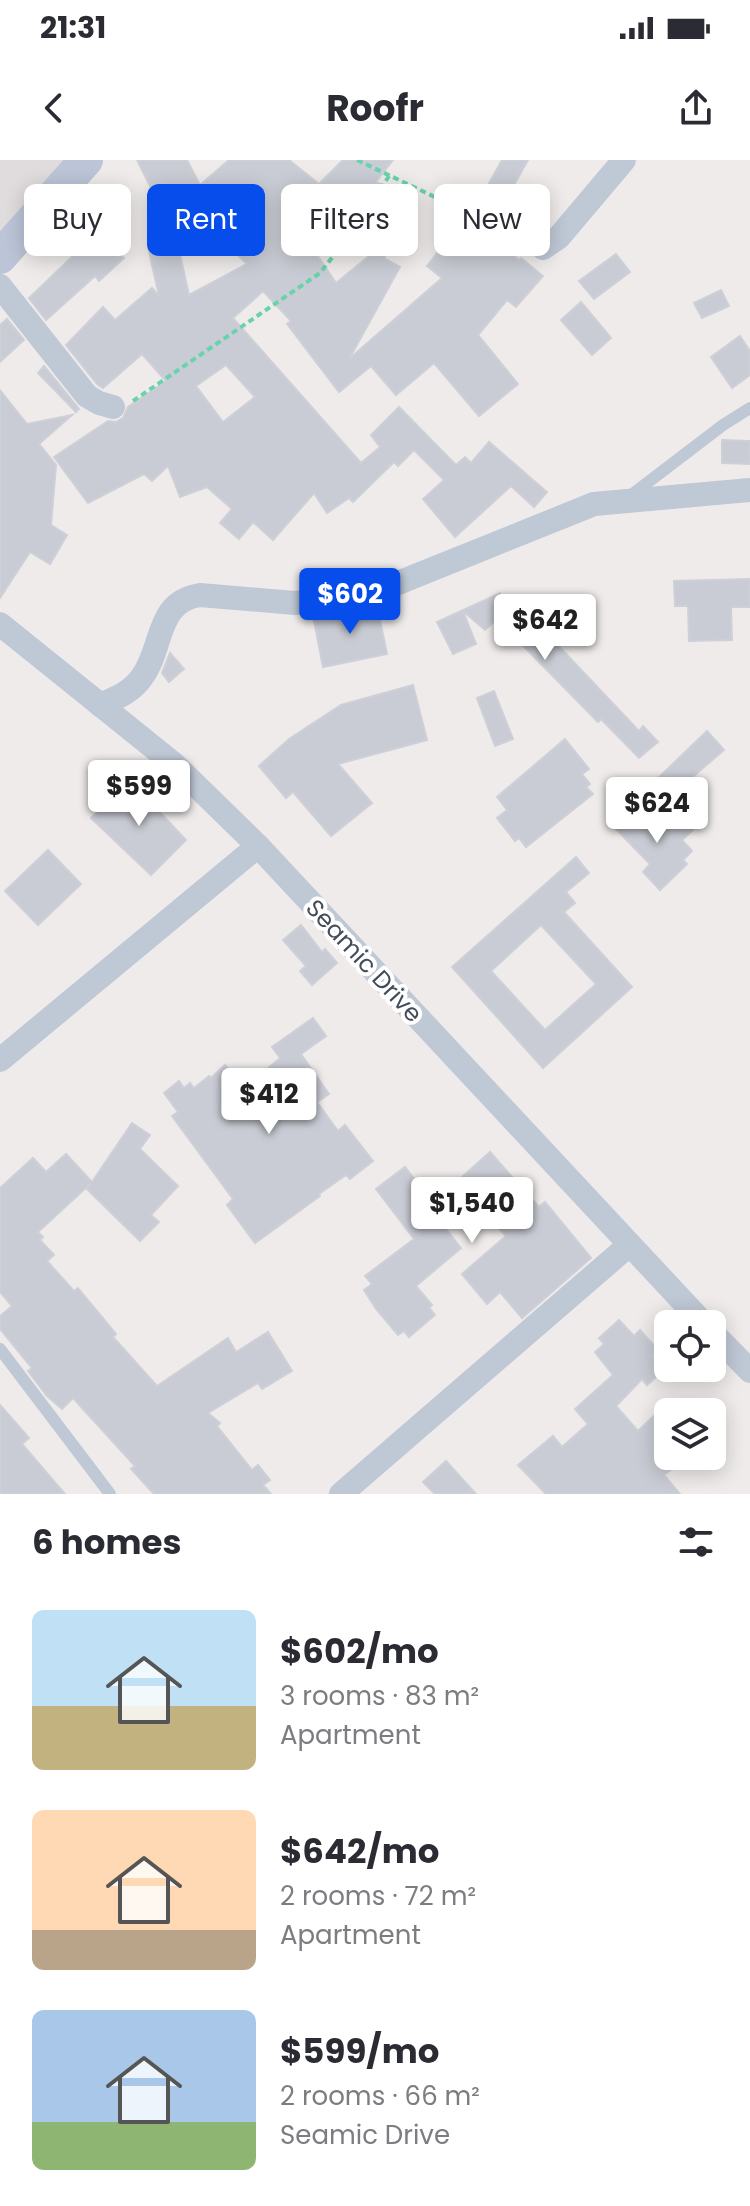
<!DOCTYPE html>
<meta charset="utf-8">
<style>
:root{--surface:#fff;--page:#f7f7f7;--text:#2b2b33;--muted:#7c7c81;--accent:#074dec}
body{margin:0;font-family:Poppins,sans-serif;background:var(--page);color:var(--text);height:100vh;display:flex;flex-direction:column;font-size:30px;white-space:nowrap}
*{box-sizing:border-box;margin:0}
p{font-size:26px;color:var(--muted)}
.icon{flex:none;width:44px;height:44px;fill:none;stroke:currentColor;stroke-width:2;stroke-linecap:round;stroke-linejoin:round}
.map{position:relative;height:1334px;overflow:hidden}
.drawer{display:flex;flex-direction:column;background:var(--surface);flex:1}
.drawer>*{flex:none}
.top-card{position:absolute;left:24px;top:24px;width:702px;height:72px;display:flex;gap:16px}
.fabs{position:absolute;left:654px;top:1150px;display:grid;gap:16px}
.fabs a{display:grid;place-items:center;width:72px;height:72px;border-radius:12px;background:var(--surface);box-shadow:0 4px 20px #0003;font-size:40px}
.price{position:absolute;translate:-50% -68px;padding:0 18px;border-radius:8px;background:#fff;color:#222;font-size:26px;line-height:52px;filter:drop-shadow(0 2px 4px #0008)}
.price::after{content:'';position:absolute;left:50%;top:48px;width:24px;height:18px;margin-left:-12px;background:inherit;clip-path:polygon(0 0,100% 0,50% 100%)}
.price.selected{background:var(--accent);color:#fff}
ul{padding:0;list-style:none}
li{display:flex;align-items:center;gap:24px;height:200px;padding:0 32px}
li span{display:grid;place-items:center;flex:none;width:224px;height:160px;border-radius:12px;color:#555}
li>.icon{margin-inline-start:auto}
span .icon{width:96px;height:96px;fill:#fffc;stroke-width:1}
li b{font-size:34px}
h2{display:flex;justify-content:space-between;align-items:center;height:96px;padding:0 32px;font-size:34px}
.tag{padding:0 28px;border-radius:12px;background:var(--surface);box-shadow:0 4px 20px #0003;font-size:28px;line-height:72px}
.tag.selected{background:var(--accent);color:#fff}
.status{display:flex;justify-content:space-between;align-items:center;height:56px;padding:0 40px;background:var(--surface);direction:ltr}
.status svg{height:22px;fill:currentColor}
header{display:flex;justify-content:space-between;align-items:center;height:104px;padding:0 32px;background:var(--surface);font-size:36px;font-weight:700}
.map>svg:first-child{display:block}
</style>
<div class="status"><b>21:31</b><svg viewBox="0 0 49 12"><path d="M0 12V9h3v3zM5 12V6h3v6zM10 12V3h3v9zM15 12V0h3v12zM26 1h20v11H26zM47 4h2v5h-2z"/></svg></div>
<header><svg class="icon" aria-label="back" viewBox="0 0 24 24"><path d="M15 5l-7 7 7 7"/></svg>Roofr<svg class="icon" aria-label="share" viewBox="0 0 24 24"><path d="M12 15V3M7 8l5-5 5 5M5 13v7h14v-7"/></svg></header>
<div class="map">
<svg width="750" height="1334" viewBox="0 0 750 1334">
<rect width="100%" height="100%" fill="#efebeb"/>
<path fill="#e0dcdd" d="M0,0H86L0,97Z"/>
<g fill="#c9ccd4" stroke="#ced0d8" stroke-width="2" fill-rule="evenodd">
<path d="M137,0H187L200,25L229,0H289L319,24L343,0H393L376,22L412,38L384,98L400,107L349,199L442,118L427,106L462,61L487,72L486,74L519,100L521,98L543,116L516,147L507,140L478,175L518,224L479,256L434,203L396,235L371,206L339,232L287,164L291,161L263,131L233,158L361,303L380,287L371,275L399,247L456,305L465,297L471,303L489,282L547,332L534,347L511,326L455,377L423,339L444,320L414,290L398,306L394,302L353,342L349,338L327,353L314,333L273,380L253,362L239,379L220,363L232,349L207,327L180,337L168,306L152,321L144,314L88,343L54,297L108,261L116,262L123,258L128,247L166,221L142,194L103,228L97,224L66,185L103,147L115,160L152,128L159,136L148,87L177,81L189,135L247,104L164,24L170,52L164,54ZM332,68L374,92L336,123L313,89ZM226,205L255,237L223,262L196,226Z"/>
<path d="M502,0H528L493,62L475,48Z"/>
<path d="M106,26L120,47L101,58L88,37Z"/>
<path d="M87,57L124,98L99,121L95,116L46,160L29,138L77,92L65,78Z"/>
<path d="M616,94L630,112L594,139L579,121Z"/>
<path d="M721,130L729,146L702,158L694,143Z"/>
<path d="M581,142L611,178L592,195L561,160Z"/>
<path d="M7,159L24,180L0,202V165Z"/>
<path d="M740,176L750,191V215L732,228L711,197Z"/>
<path d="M44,206L79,249L76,252L38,213Z"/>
<path d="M0,230L27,264L72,255L39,284L56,305L51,365L67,375L50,404L30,392L0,438Z"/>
<path d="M722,280L750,281V304L722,303Z"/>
<path d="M750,419V447H731L732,480L689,481L688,446H675L674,421Z"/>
<path d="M500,433L504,444L520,437L530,458L540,453L550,477L639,571L643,566L658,582L639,598L601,559L598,562L497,459L485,470L463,451L476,484L453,494L437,462Z"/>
<path d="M377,446L387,494L323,507L313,456L342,454Z"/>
<path d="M170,493L184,509L169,522L162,513Z"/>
<path d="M413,525L427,580L338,604L372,643L331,676L293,632L286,638L259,606L289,579L341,545Z"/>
<path d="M494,531L513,579L495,586L477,538Z"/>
<path d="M707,571L724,590L689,620L703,634L684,653L655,621Z"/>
<path d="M565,579L589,609L582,614L590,624L586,627L593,634L526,687L519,678L515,681L497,658L507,650L497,637Z"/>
<path d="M130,621L186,680L151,715L91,658Z"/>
<path d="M628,648L652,673L675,651L693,670L682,680L692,691L683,700L687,704L660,730L643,712L650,704L611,664Z"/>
<path d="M48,690L81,724L38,765L5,731Z"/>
<path d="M576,697L589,713L566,732L575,743L564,752L632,827L543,908L452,807ZM541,765L596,824L545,870L491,811Z"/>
<path d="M301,765L322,792L325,789L337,803L312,825L300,811L306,806L283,780Z"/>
<path d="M313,858L326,876L301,894L329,934L317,942L338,971L345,965L373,1001L350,1019L346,1015L319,1034L320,1036L255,1083L227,1045L233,1039L172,956L178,952L164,933L179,921L184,928L190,923L194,928L209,916L211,918L225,905L246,927L280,898L272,887Z"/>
<path d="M132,963L150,975L140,989L178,1026L151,1055L159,1062L140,1081L87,1029L90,1024L38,1072L43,1077L40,1080L54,1095L47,1101L74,1131L78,1128L116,1174L113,1177L157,1226L228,1178L236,1192L268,1172L292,1211L262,1229L258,1223L208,1253L220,1263L217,1266L252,1310L258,1305L270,1320L263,1325L271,1334H154L131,1309L135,1306L73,1238L62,1249L47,1236L28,1211L32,1208L0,1169V1156L12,1146L0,1132V1028L33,998L46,1012L66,994L92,1022Z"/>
<path d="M490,992L539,1047L545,1042L591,1098L522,1158L500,1132L487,1144L462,1114L506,1076L476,1044L446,1069L461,1088L416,1126L432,1145L429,1148L435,1155L409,1177L404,1171L398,1175L376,1149L364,1130L372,1124L365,1116L414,1079L376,1029L405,1007L433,1043Z"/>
<path d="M619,1160L634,1176L640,1170L658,1190L652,1195L665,1209L647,1225L642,1219L616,1246L638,1271L668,1242V1296H690L664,1315L680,1334H546L518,1305L553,1276L562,1287L588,1264L575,1249L613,1215L595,1192L604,1184L599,1178Z"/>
<path d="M0,1245L29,1278L22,1284L65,1334H0Z"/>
<path d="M446,1301L476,1334H435L423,1322Z"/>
</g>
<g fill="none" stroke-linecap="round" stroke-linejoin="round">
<g stroke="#68d3ac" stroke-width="4" stroke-dasharray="6 4" stroke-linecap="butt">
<path d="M357,0L479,58L521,86"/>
<path d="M133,241L320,113L349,76L389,16"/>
</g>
<g stroke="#bfc8d5" stroke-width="12">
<path d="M630,336L723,265L750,248"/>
<path d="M0,1189L110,1334"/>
</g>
<g stroke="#bfc8d5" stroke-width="24">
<path d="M543,88L559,77L624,0"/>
<path d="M0,126L87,236L99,243L113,247"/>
<path d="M0,464L174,604L258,686L704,1164"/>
<path d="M100,545C116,538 132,532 142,517C164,487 155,442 200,435L295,443L339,439L383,429L594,344L750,330"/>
<path d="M0,900L258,686"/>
<path d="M712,1172L750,1211"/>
<path d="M341,1334L628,1086"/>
</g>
<path stroke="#bbc5d7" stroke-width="34" d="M0,97L86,0"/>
</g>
<g text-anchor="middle" stroke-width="8" stroke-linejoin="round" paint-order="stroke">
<g font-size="24" fill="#424c5a" stroke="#fff">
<text transform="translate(364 801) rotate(47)" y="8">Seamic Drive</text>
</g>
</g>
</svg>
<div class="fabs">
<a><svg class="icon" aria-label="locate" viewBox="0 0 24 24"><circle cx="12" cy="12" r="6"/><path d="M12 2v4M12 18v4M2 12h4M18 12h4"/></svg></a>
<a><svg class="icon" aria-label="layers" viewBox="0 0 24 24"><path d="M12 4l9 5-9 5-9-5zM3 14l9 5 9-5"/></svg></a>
</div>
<b class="price selected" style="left:350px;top:476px">$602</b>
<b class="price" style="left:545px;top:502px">$642</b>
<b class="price" style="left:139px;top:668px">$599</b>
<b class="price" style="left:657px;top:685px">$624</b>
<b class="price" style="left:269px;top:976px">$412</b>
<b class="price" style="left:472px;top:1085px">$1,540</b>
<div class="top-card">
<a class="tag">Buy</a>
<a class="tag selected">Rent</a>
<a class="tag">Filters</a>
<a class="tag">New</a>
</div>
</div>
<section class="drawer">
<h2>6 homes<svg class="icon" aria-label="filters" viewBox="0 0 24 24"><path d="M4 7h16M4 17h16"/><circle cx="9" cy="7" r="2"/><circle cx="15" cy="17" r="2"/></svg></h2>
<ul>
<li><span style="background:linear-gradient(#bfe0f5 60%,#c2b280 0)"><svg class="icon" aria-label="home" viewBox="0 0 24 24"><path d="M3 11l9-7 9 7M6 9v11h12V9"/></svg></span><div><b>$602/mo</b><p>3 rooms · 83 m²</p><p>Apartment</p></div></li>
<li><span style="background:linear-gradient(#ffd9b3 75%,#b9a48a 0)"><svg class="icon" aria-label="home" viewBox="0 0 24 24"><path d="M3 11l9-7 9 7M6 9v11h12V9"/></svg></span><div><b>$642/mo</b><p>2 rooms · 72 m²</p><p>Apartment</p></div></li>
<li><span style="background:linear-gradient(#a9c7e8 70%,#8fb573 0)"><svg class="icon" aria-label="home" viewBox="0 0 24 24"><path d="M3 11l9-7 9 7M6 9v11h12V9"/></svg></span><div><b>$599/mo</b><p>2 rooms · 66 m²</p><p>Seamic Drive</p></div></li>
</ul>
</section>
